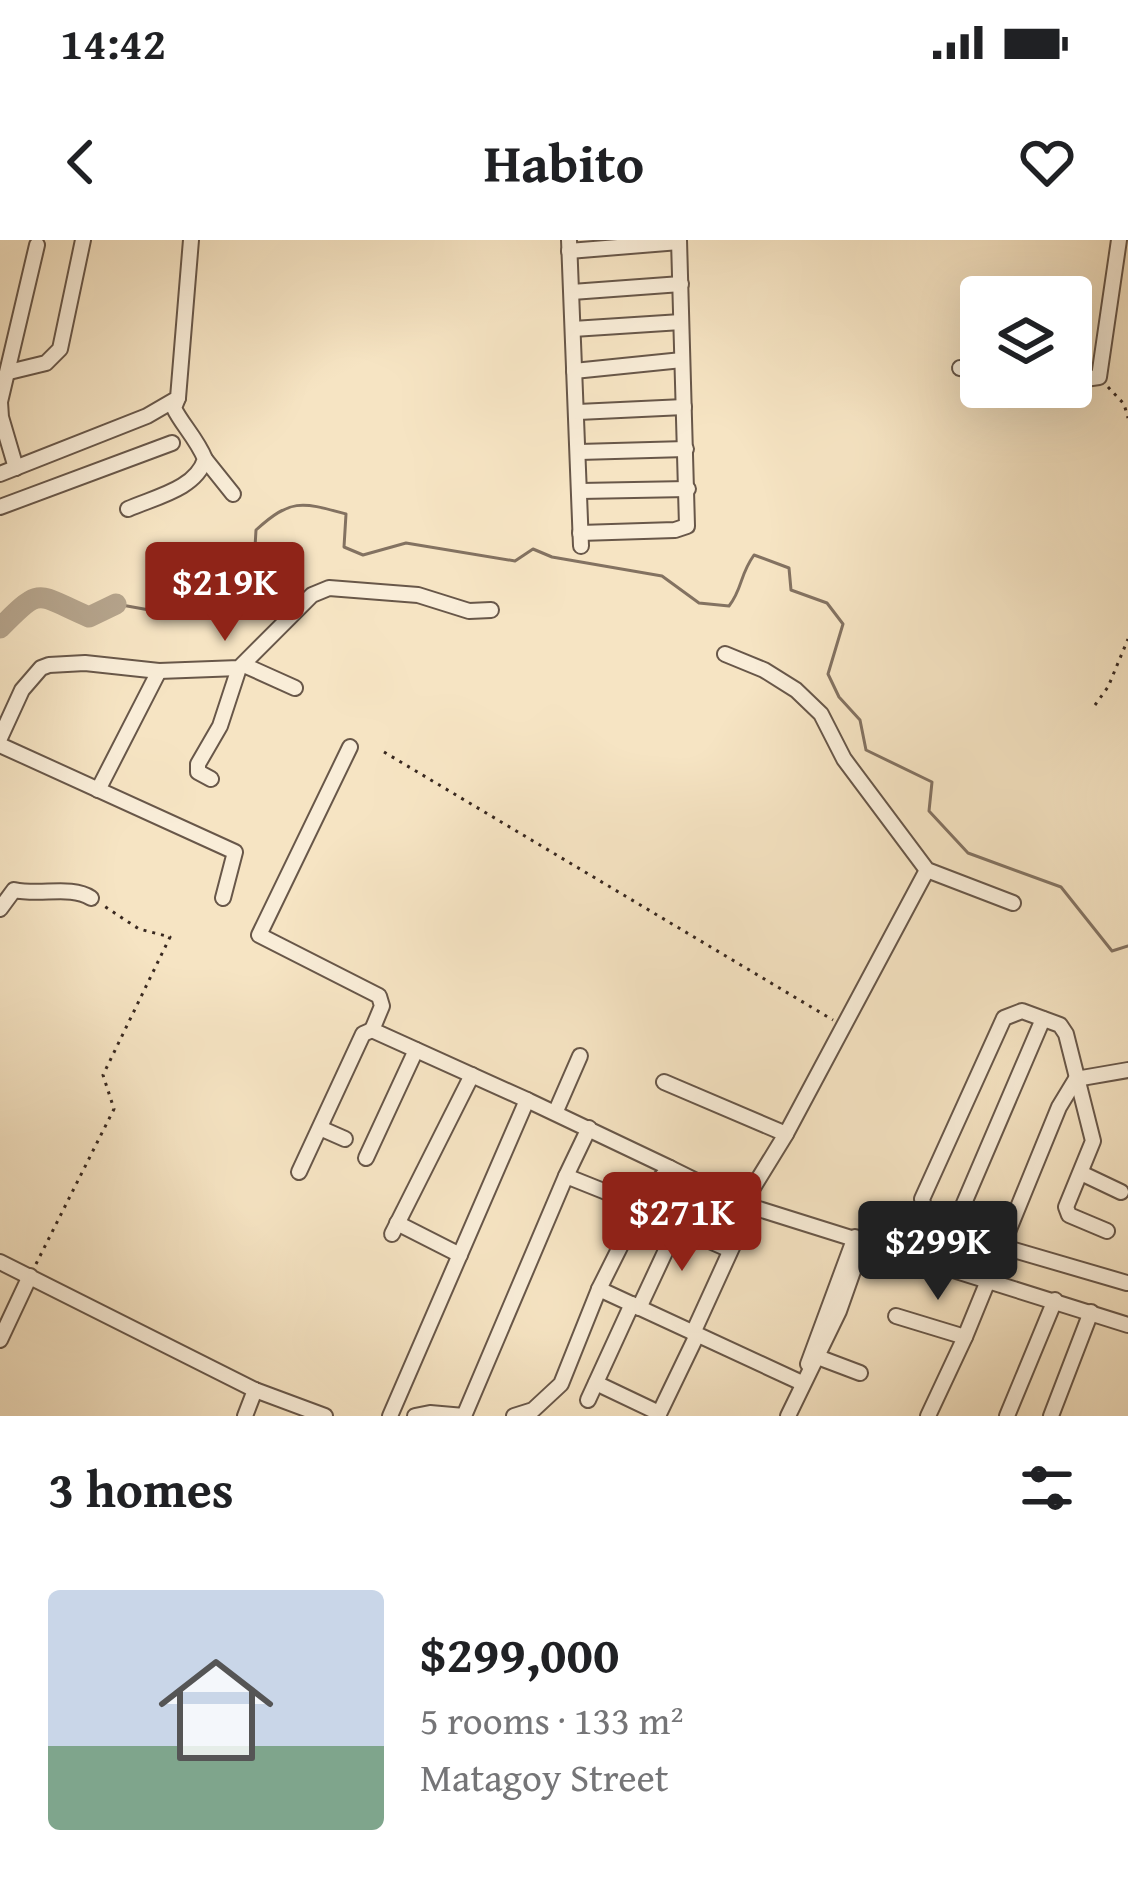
<!DOCTYPE html>
<meta charset="utf-8">
<style>
:root{--surface:#fff;--page:#f2f2f2;--text:#202124;--muted:#757577;--line:#e0e0e0;--accent:#8f2418}
body{margin:0;font-family:"Gentium Book Plus",serif;background:var(--page);color:var(--text);height:100vh;display:flex;flex-direction:column;font-size:45px;white-space:nowrap}
*{box-sizing:border-box;margin:0}
p{font-size:39px;color:var(--muted)}
.icon{flex:none;width:66px;height:66px;fill:none;stroke:currentColor;stroke-width:2;stroke-linecap:round;stroke-linejoin:round}
.map{position:relative;height:1176px;overflow:hidden}
.sheet{display:flex;flex-direction:column;background:var(--surface);flex:1}
.sheet>*{flex:none}
.fabs{position:absolute;left:960px;top:36px;display:grid;gap:24px}
.fabs a{display:grid;place-items:center;width:132px;height:132px;border-radius:12px;background:var(--surface);box-shadow:0 12px 48px #0002;font-size:60px}
.price{position:absolute;translate:-50% -102px;padding:0 27px;border-radius:12px;background:var(--accent);color:#fff;font-size:39px;line-height:78px;filter:drop-shadow(0 3px 6px #0008)}
.price::after{content:'';position:absolute;left:50%;top:72px;width:36px;height:27px;margin-left:-18px;background:inherit;clip-path:polygon(0 0,100% 0,50% 100%)}
.price.on{background:#222;color:#fff}
ul{padding:0;list-style:none}
li{display:flex;align-items:center;gap:36px;height:300px;padding:0 48px}
li+li{border-top:3px solid var(--line)}
li span{display:grid;place-items:center;flex:none;width:336px;height:240px;border-radius:12px;color:#555}
li>.icon{margin-inline-start:auto}
span .icon{width:144px;height:144px;fill:#fffc;stroke-width:1}
li b{font-size:51px}
h2{display:flex;justify-content:space-between;align-items:center;height:144px;padding:0 48px;font-size:51px}
.status{display:flex;justify-content:space-between;align-items:center;height:84px;padding:0 60px;background:var(--surface);direction:ltr}
.status svg{height:33px;fill:currentColor}
header{display:flex;justify-content:space-between;align-items:center;height:156px;padding:0 48px;background:var(--surface);font-size:54px;font-weight:700}
.map>svg:first-child{display:block}
</style>
<div class="status"><b>14:42</b><svg viewBox="0 0 49 12"><path d="M0 12V9h3v3zM5 12V6h3v6zM10 12V3h3v9zM15 12V0h3v12zM26 1h20v11H26zM47 4h2v5h-2z"/></svg></div>
<header><svg class="icon" aria-label="back" viewBox="0 0 24 24"><path d="M15 5l-7 7 7 7"/></svg>Habito<svg class="icon" aria-label="heart" viewBox="0 0 24 24"><path d="M12 20l-8-8c-3-5 5-10 8-4 3-6 11-1 8 4z"/></svg></header>
<div class="map">
<svg width="1128" height="1176" viewBox="0 0 1128 1176">
<rect width="100%" height="100%" fill="#f6e4c3"/>
<filter id="stains"><feTurbulence type="fractalNoise" baseFrequency=".00167" numOctaves="4"/><feColorMatrix values="0 0 0 0 .2 0 0 0 0 .09 0 0 0 0 .02 0 0 0 .5 -.17"/></filter>
<radialGradient id="worn" r=".72"><stop offset=".6" stop-color="#630" stop-opacity="0"/><stop offset="1" stop-color="#630" stop-opacity=".3"/></radialGradient>
<g fill="none" stroke-linecap="round" stroke-linejoin="round">
<path stroke="#837261" stroke-width="3" d="M116,364L166,373H196L210,359L209,326L224,314L255,307L256,290C291,258 302,262 346,274L344,307L363,315L406,303L515,321L533,309L552,317L662,336L699,363L729,366C743,348 739,336 754,315L789,328L791,350L827,363L843,384L828,434L839,457L860,480L866,510L932,542L929,571L968,613L1061,647L1112,711L1128,706"/>
<path stroke="#b5a48c" stroke-width="21" d="M0,388C43,345 35,354 89,377L116,364"/>
<g stroke="#685749" stroke-width="18">
<g id="street">
<path d="M569,0L581,306"/>
<path d="M569,11L679,2"/>
<path d="M572,52L681,44"/>
<path d="M573,89L681,82"/>
<path d="M960,128L981,131"/>
<path d="M574,131L682,120"/>
<path d="M9,132L46,123L60,109L83,0"/>
<path d="M1071,141L1099,137L1119,0"/>
<path d="M578,172L684,167"/>
<path d="M579,212L686,209"/>
<path d="M205,219L233,254"/>
<path d="M16,228L1,177L0,162L37,5"/>
<path d="M0,234L147,176L178,158L191,0"/>
<path d="M580,251L688,249"/>
<path d="M0,267L172,203"/>
<path d="M128,269C155,257 196,249 205,219C197,199 180,182 174,168L178,158"/>
<path d="M580,293L675,290L687,286L679,0"/>
<path d="M725,414L764,430L796,450L821,474L844,519L927,630L1013,663"/>
<path d="M244,425L295,448"/>
<path d="M0,498L22,450L41,428L49,425L85,423L159,431L239,428L312,355L329,348L418,355L469,371L491,370"/>
<path d="M0,505L235,612L223,658"/>
<path d="M350,507L259,695L379,756L382,766L372,790L527,860L390,1176"/>
<path d="M211,539L198,532V524L220,486L239,428"/>
<path d="M98,550L159,431"/>
<path d="M0,669L14,650C40,656 71,645 91,658"/>
<path d="M664,842L786,894"/>
<path d="M527,860L670,928"/>
<path d="M556,871L580,816"/>
<path d="M320,888L345,899"/>
<path d="M366,918L416,810"/>
<path d="M299,932L363,794L372,790"/>
<path d="M1081,933L1121,952"/>
<path d="M566,936L589,888"/>
<path d="M743,964L786,894L927,630"/>
<path d="M397,983L460,1015"/>
<path d="M953,989L1043,779"/>
<path d="M1107,991L1069,975L1066,967L1093,901L1066,794L1060,785L1022,771L1004,778L922,959L927,979L1000,1006L1127,1043"/>
<path d="M392,994L472,835"/>
<path d="M0,1022L255,1150L325,1176"/>
<path d="M599,1049L802,1143"/>
<path d="M639,1068L674,993L685,990L728,1009"/>
<path d="M896,1076L965,1097"/>
<path d="M693,1093L740,990"/>
<path d="M0,1100L30,1036"/>
<path d="M815,1116L860,1133"/>
<path d="M808,1124L855,997"/>
<path d="M596,1143L659,1173"/>
<path d="M588,1160L632,1064"/>
<path d="M245,1176L255,1150"/>
<path d="M415,1176L430,1173L464,1176"/>
<path d="M464,1176L566,936L641,966"/>
<path d="M514,1176L533,1170L561,1144L599,1049L648,951L670,928L743,964L1128,1085"/>
<path d="M658,1176L697,1095"/>
<path d="M788,1176L839,1071L864,1000"/>
<path d="M928,1176L965,1097L1059,867L1076,839L1128,830"/>
<path d="M1007,1176L1055,1060"/>
<path d="M1051,1176L1091,1072"/>
</g>
</g>
<g stroke="#382820" stroke-width="3" stroke-dasharray="3 6" stroke-linecap="butt">
<path d="M1108,147L1124,164L1128,178"/>
<path d="M1095,465L1108,447L1128,399"/>
<path d="M384,512L833,780"/>
<path d="M36,1024L114,869L103,835L170,697L139,689L101,664"/>
</g>
<use href="#street" stroke="#f9edd8" stroke-width="14"/>
</g>
<rect width="100%" height="100%" filter="url(#stains)"/>
<rect width="100%" height="100%" fill="url(#worn)"/>
</svg>
<div class="fabs">
<a><svg class="icon" aria-label="layers" viewBox="0 0 24 24"><path d="M12 4l9 5-9 5-9-5zM3 14l9 5 9-5"/></svg></a>
</div>
<b class="price" style="left:225px;top:404px">$219K</b>
<b class="price" style="left:682px;top:1034px">$271K</b>
<b class="price on" style="left:938px;top:1063px">$299K</b>
</div>
<section class="sheet">
<h2>3 homes<svg class="icon" aria-label="filters" viewBox="0 0 24 24"><path d="M4 7h16M4 17h16"/><circle cx="9" cy="7" r="2"/><circle cx="15" cy="17" r="2"/></svg></h2>
<ul>
<li><span style="background:linear-gradient(#c9d6e8 65%,#7fa58c 0)"><svg class="icon" aria-label="home" viewBox="0 0 24 24"><path d="M3 11l9-7 9 7M6 9v11h12V9"/></svg></span><div><b>$299,000</b><p>5 rooms · 133 m²</p><p>Matagoy Street</p></div></li>
</ul>
</section>
